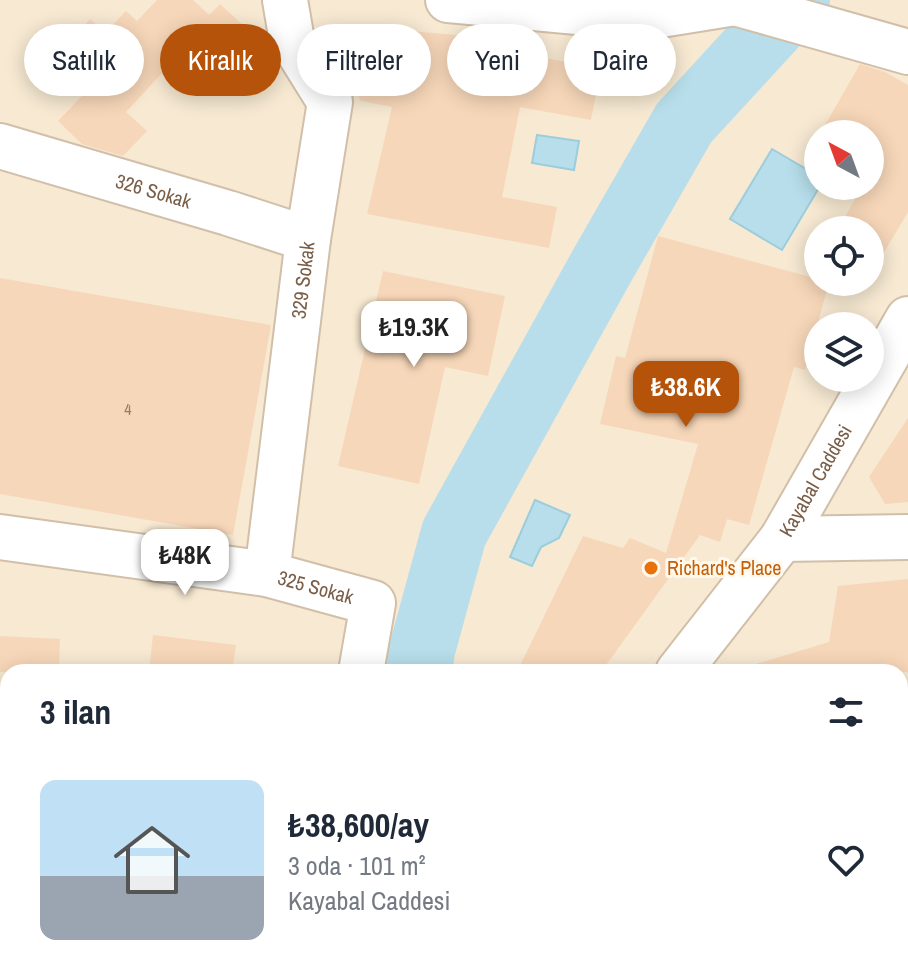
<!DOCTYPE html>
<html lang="tr">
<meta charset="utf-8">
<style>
:root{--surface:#fff;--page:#f2f2f3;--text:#1f2937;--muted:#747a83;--line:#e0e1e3;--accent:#b45309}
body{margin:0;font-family:"Archivo Narrow",sans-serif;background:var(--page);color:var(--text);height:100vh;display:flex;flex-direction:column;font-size:30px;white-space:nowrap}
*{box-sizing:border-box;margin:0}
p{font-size:26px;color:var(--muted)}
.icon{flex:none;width:44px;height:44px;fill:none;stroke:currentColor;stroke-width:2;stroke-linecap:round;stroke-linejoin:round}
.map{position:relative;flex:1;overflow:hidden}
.side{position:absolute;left:0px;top:664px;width:908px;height:312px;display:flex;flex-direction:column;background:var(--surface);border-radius:24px 24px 0 0;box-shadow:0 4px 20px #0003}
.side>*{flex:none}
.hud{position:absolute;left:24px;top:24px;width:860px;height:72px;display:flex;gap:16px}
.needle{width:52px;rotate:319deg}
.fabs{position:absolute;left:804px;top:120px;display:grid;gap:16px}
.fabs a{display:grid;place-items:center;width:80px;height:80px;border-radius:50%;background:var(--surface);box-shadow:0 4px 20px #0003;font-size:40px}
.price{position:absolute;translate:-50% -68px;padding:0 18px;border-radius:16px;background:#fff;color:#222;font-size:26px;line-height:52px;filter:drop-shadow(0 2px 4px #0008)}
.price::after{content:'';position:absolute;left:50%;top:48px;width:24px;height:18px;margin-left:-12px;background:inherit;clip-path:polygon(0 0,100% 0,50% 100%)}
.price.active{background:var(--accent);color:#fff}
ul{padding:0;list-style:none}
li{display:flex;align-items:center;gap:24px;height:200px;padding:0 40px}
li+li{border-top:2px solid var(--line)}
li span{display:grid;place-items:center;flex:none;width:224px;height:160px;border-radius:16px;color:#555}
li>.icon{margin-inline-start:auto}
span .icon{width:96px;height:96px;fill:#fffc;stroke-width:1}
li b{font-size:34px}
h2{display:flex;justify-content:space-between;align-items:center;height:96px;padding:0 40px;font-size:34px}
.pill{padding:0 28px;border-radius:36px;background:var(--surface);box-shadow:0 4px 20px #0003;font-size:28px;line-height:72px}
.pill.active{background:var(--accent);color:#fff}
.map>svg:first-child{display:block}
</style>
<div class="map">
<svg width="908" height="976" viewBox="0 0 908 976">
<rect width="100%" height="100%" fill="#fef7e5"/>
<path fill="#f7e9d2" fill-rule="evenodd" d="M0,0H908V861L900,863V672H8V968H893L908,974V976H0ZM818,134H870V186H818ZM818,230H870V282H818ZM818,326H870V378H818Z"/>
<path fill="#cfeec1" d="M908,861V974L893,968H900V863Z"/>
<g fill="#b7deea" stroke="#9ccddd" stroke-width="2">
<path d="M537,135L579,141L574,170L532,163Z"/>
<path d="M772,149L818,176V186H820L782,250L730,219Z"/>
<path d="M535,500L570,515L559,538L541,547L532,566L510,557Z"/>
<path d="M0,832L8,833V877L0,878Z"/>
</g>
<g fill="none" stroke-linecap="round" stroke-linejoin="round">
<g stroke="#b7deea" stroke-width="66">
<path d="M419,672L422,650L454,533L603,264L684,123L797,0"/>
<path d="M358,976L360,968"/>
</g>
</g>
<g fill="#f7d7b9">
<path d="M157,0H193L209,15L220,4L246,28L195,82L173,61L126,112L147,131L123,156L82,144L58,121L82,96L69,84L85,66L64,47L90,19L105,33L126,11L137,21Z"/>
<path d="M331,24L467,36L466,44L601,68L591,120L520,107L502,197L557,207L549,248L367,214L392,107L361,101L329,45Z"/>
<path d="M860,64L885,72L908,85V212L877,264L870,260V230H837L863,186H870V134H820Z"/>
<path d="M658,236L818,279V282H829L805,370L794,367L749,525L727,519L720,542L700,535L601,672H517L583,536L623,548L630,538L666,553L698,444L600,424L616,356L625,358Z"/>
<path d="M383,271L505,296L488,376L445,367L419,484L338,466Z"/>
<path d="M0,278L271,325L233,535L0,494Z"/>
<path d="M908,418V502L885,504L869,477Z"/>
<path d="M908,579V672H757L756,664L829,642L838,586Z"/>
<path d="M153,635L236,645L232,672H149Z"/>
<path d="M0,636L60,639L59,672H0Z"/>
</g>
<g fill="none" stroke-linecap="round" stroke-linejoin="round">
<g stroke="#d1bfa9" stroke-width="48">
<g id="minor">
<path d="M448,0L642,18L735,3L908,52"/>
<path id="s1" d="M0,146L228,213L308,239"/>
<path id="s2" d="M0,537L267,574L373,603L361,672"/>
<path d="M782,539L908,537"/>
<path id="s3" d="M267,574L308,239L330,102L292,41L285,0"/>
<path id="s4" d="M678,672L782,539L908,319"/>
<path d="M791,968L797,976"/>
<path d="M124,976L179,968"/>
<path d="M429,976L430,968"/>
</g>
</g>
<use href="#minor" stroke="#fff" stroke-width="44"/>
</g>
<circle fill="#e8710a" stroke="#fff9ed" stroke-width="3" cx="651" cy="568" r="8"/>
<g text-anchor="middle" stroke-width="6" stroke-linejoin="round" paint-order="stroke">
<g font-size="16" fill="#997c64">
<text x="128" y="415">4</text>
</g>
<g font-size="20" fill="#7a5e47" stroke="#fff9ed">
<text dy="7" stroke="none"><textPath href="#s1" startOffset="160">326 Sokak</textPath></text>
<text dy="7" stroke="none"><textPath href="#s3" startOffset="296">329 Sokak</textPath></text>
<text dy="7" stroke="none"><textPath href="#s4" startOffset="236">Kayabal Caddesi</textPath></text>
<text dy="7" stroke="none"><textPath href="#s2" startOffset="320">325 Sokak</textPath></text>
</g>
<g font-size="20" fill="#c56008" stroke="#fff9ed" text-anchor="start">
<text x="667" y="575">Richard's Place</text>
</g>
</g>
</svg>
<div class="fabs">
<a><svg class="needle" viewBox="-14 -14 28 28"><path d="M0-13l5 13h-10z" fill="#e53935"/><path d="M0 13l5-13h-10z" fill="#747a83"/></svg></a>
<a><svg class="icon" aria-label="locate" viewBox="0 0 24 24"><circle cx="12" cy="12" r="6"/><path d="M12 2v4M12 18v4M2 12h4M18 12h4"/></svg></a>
<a><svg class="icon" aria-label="layers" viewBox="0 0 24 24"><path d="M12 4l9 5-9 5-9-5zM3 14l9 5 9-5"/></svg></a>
</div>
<b class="price" style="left:414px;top:369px">₺19.3K</b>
<b class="price active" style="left:686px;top:429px">₺38.6K</b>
<b class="price" style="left:185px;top:597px">₺48K</b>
<div class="hud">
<a class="pill">Satılık</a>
<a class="pill active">Kiralık</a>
<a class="pill">Filtreler</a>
<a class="pill">Yeni</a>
<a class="pill">Daire</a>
</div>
<section class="side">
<h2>3 ilan<svg class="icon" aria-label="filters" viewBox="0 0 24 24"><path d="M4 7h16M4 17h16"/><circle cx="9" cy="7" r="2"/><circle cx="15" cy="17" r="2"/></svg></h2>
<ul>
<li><span style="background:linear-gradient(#bfe0f5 60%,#9aa5b1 0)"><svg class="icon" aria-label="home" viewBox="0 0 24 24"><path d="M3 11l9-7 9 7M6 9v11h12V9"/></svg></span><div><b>₺38,600/ay</b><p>3 oda · 101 m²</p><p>Kayabal Caddesi</p></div><svg class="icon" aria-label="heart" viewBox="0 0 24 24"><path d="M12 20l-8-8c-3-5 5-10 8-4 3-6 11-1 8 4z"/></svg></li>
</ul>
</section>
</div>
